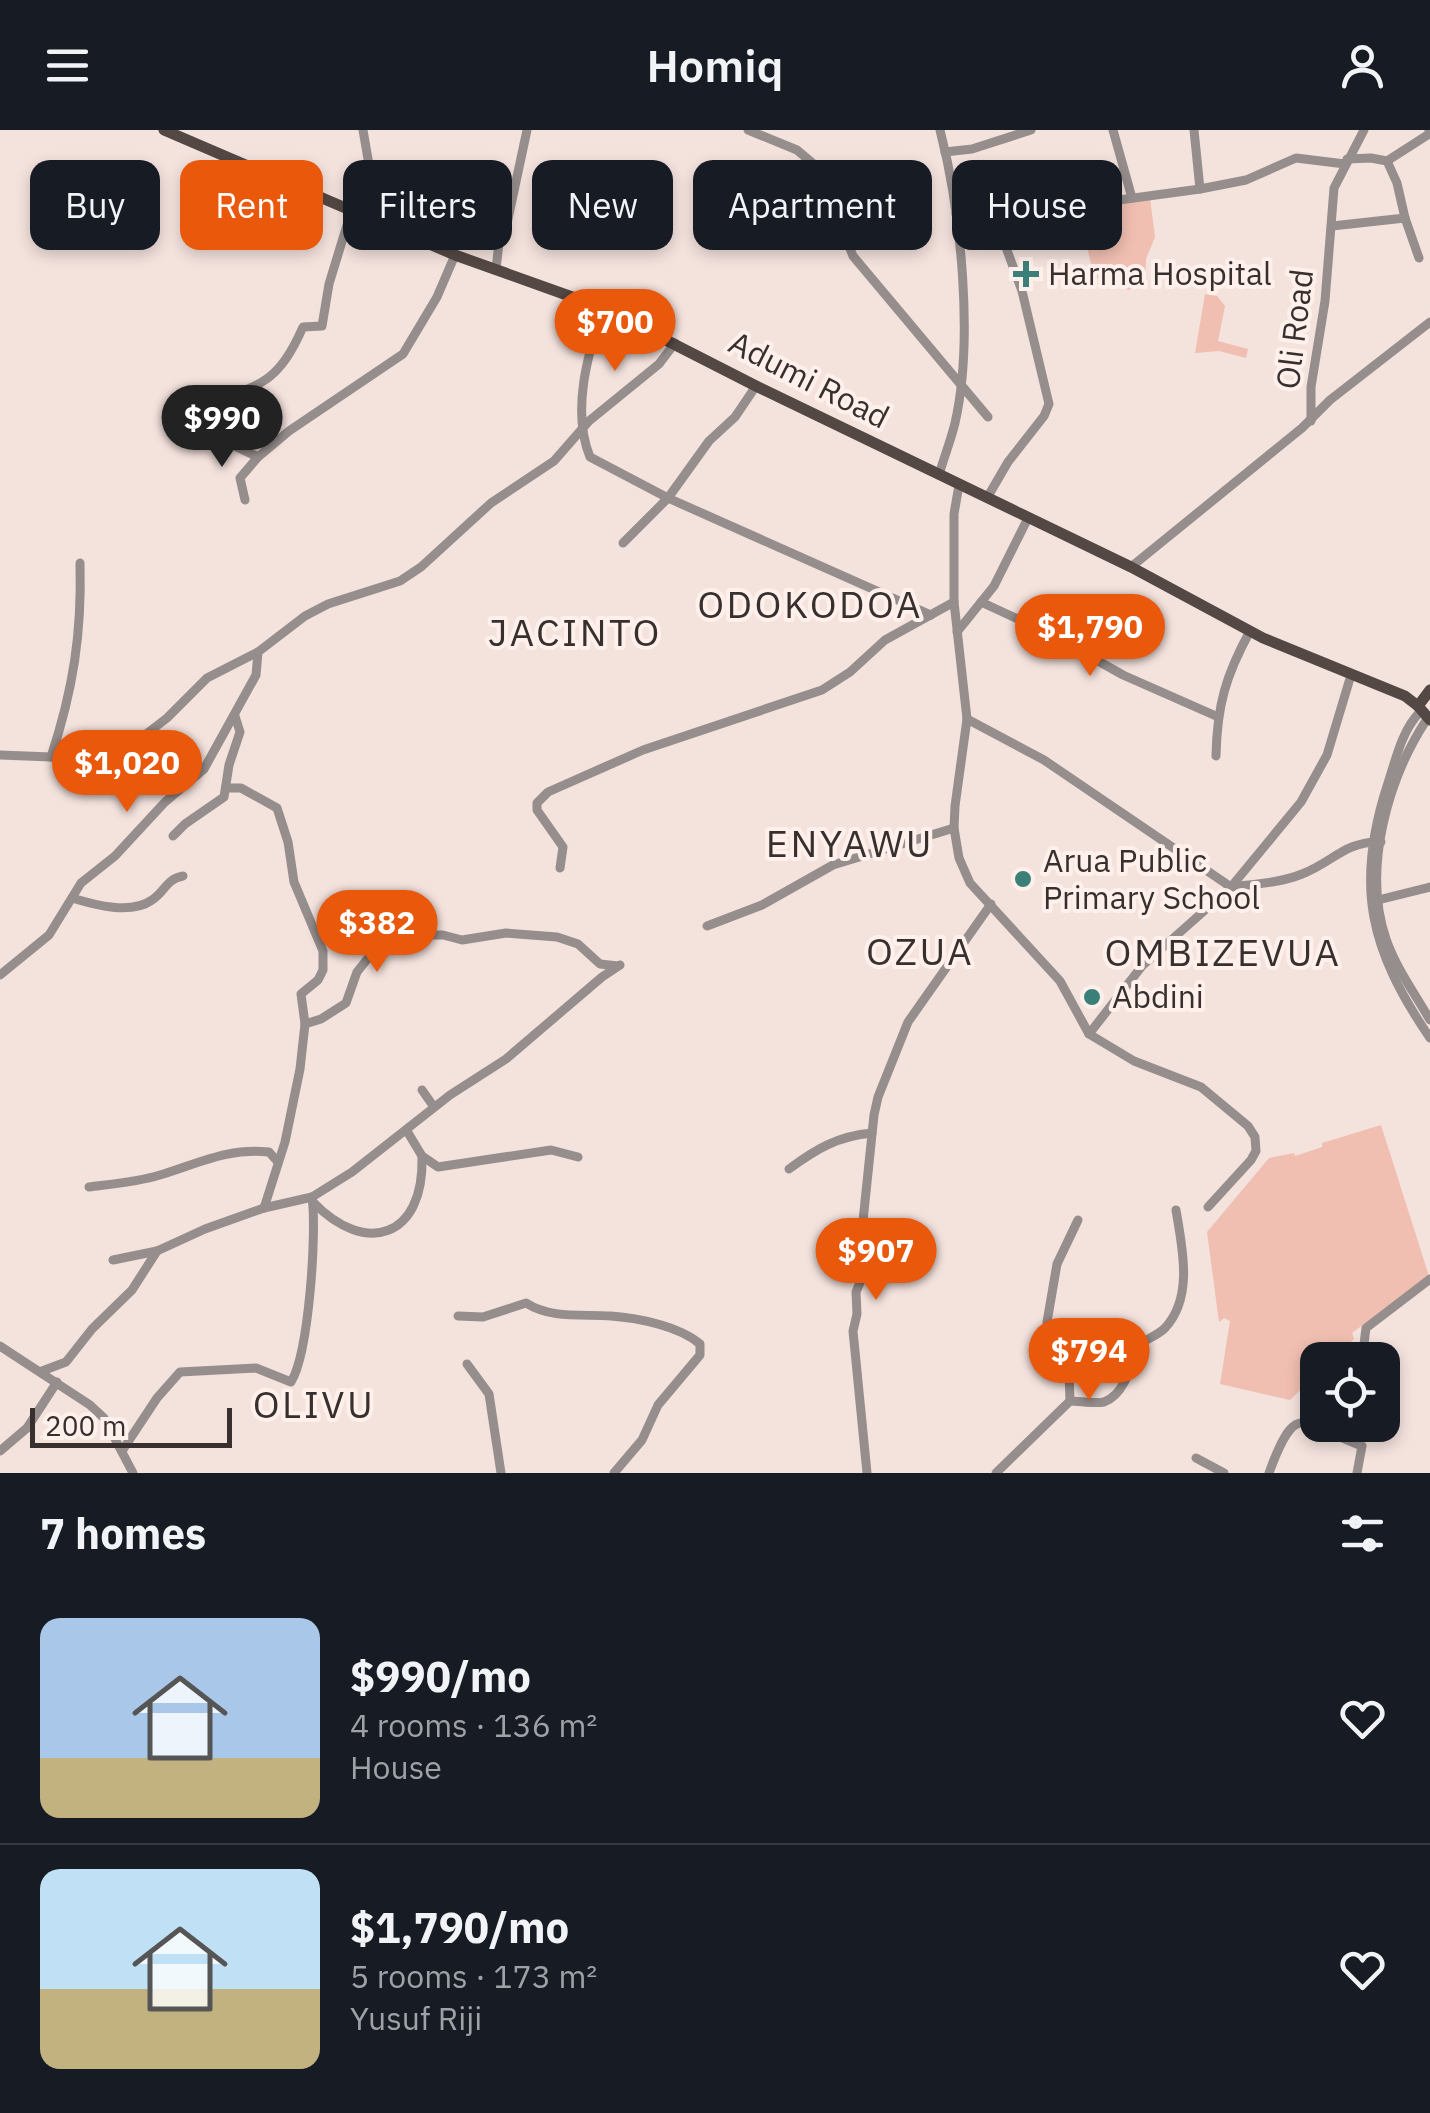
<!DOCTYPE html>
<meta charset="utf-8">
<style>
:root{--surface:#171b24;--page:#20242c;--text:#f1f3f6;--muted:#9ea1a6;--line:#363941;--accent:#ea580c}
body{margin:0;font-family:"IBM Plex Sans",sans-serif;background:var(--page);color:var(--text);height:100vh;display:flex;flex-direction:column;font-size:38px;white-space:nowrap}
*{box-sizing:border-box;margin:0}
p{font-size:32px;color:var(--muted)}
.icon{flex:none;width:55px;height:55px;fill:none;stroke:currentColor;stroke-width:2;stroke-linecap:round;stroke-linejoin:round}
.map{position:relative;height:1343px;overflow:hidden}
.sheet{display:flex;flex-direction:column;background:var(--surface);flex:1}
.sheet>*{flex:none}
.guide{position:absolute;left:30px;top:30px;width:1370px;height:90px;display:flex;gap:20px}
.controls{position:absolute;left:1300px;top:1212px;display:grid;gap:20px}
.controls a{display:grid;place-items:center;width:100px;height:100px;border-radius:20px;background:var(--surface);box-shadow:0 5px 15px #0003;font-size:50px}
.scale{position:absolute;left:30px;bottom:25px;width:202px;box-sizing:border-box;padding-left:10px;border:5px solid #37302e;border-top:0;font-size:28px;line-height:35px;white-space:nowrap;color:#37302e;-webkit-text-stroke:8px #fff0ec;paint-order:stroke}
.price{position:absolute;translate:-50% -85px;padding:0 22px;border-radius:35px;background:var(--accent);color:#fff;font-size:32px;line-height:65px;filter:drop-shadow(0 2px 5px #0008)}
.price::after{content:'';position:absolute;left:50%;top:60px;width:30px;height:22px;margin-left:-15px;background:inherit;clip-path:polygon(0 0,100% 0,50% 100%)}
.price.active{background:#222;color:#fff}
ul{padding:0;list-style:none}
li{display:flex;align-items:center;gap:30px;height:250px;padding:0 40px}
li+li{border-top:2px solid var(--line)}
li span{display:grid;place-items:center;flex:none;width:280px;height:200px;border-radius:20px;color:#555}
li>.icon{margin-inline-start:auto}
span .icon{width:120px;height:120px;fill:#fffc;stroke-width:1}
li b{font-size:42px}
h2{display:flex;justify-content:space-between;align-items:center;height:120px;padding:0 40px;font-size:42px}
.pill{padding:0 35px;border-radius:20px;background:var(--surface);box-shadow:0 5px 15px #0003;font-size:35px;line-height:90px}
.pill.active{background:var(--accent);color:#fff}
header{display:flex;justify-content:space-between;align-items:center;height:130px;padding:0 40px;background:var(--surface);font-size:45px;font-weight:600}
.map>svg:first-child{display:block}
</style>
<header><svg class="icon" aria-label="menu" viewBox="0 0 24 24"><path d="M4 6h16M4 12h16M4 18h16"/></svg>Homiq<svg class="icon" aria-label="person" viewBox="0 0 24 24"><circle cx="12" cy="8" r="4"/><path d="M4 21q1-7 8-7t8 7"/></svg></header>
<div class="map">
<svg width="1430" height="1343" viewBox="0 0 1430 1343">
<rect width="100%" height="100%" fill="#f4e2dd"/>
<g fill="#f0bfb1">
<path d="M1150,68L1155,107L1146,129L1145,152L1128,160L1094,147L1083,99L1122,93L1119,74Z"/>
<path d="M1205,164L1217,166L1225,176L1218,211L1248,219L1246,228L1219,221L1195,223Z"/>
<path d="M1381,995L1429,1146L1352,1203L1354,1209L1332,1230H1318L1317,1244L1290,1270L1220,1254L1230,1191L1224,1188L1219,1192L1207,1102L1269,1028L1294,1023L1295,1026L1322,1017V1013Z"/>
</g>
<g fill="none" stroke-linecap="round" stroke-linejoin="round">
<g stroke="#968e8c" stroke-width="9">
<path d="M363,0L379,93"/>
<path d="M748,0L797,20L817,37L853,126L988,287"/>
<path d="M1113,0L1132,68"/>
<path d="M1194,0L1200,59L1246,50L1296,28L1345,34"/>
<path d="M945,22L972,19L1031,0"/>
<path d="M1387,31L1429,4V0"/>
<path d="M956,84L1119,70L1200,59"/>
<path d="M1405,88L1419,128"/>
<path d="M1332,96L1405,88L1397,53L1387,31L1371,28L1347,29"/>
<path d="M496,139L499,113L508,89L527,0"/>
<path d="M603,178C588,223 571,281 590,327L668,368L931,485"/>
<path d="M1311,291V257L1325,171L1334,58L1364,0"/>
<path d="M258,327C232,314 203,307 205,273C261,256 278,253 303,197L322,196L329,154L351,82"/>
<path d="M939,345C944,327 951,310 955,293C974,210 961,81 940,0"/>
<path d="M959,355L954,384V472L967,589L955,676L954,698L959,728L970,753L1060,851L1089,904L1134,931L1201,957L1248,996L1255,1007L1256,1021L1251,1030L1208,1077"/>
<path d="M987,368L1008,332L1044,286L1049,274L1022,161L993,82"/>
<path d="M245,370L240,348L258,327L289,301L403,224L437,167L455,125"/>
<path d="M623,413L668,368L709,311L735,287L756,256"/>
<path d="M1131,437L1302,298L1330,270L1430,192"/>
<path d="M981,472L1050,504L1123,545L1216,586"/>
<path d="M957,502L994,456L1028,388"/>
<path d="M1420,582C1402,600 1396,629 1388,653C1354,756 1370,820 1430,908"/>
<path d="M967,589L1044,630L1231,757C1254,754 1280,753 1302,744C1333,732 1345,711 1381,712"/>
<path d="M1427,589C1388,648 1362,739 1386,809C1396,838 1415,864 1430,890"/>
<path d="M0,625L51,627L91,637L119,625L167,588L207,548L258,522L305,486L328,474L400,451L421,437L491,373L554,331L589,291L659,234L675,213"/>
<path d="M1216,626C1217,575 1226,545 1250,501"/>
<path d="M51,627C73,560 82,504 80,433"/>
<path d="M226,658H241L277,678L288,712L294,752L323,821V840L318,850L301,864L305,894L300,939L285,1012L264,1078"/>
<path d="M173,706L185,694L224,667L229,635L240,602L235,586"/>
<path d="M560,738L563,717L537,680V673L548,662L643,620L822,560L850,542L885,510L954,472"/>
<path d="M72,768C95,775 131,785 152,770C165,762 166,749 183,746"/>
<path d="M1378,770L1430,757"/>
<path d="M707,796L762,775L833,735L954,698"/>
<path d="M0,845L49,805L81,753L115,726L165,672L204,639L256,545L258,522"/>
<path d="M305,894L321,889L346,873L357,842L373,822L388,813L413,805H443L462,810L506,803L557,807L578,814L600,834L618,836"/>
<path d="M1089,904L1142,836L1231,757L1301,672L1327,625L1351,545"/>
<path d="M422,960L434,977"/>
<path d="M407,1001L422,1026L438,1037L551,1020L578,1027"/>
<path d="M789,1039C816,1019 838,1006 872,1003"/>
<path d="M89,1057C113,1054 137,1052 160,1045C197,1034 229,1017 269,1022L278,1032"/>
<path d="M313,1072C366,1127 424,1107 422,1028"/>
<path d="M113,1130L157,1121L205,1099L264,1078L312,1067L352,1042L450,965L506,929L602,847L620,835"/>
<path d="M458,1186L483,1187L526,1173C551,1189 582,1184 611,1186C638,1188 679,1196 700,1214V1225L658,1275L642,1310L614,1343"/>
<path d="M0,1216L90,1275L104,1288L133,1343"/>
<path d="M1362,1230L1366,1198L1430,1149"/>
<path d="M467,1234L489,1264L501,1343"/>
<path d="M42,1241L66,1232L92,1199L132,1160L157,1121"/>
<path d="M1070,1271C1079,1271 1095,1274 1104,1272C1125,1265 1132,1233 1138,1215C1147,1209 1158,1205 1165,1198C1194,1167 1182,1117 1176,1080"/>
<path d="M0,1321L27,1298L57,1252"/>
<path d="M122,1321L157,1268L180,1242L256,1238L291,1252C309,1223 317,1101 312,1067"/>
<path d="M1196,1328L1224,1343"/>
<path d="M867,1343L853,1201L857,1184L856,1162L864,1143L861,1110L874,985L878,967L908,892L991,774"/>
<path d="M996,1343L1070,1271L1069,1243L1051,1211L1047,1192L1057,1134L1078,1090"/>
<path d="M1269,1343C1297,1266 1303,1295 1362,1316L1357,1343"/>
</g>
<g stroke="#544844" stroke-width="11">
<path d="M164,0L455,125L603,178L756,256L1131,437L1263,508L1405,566L1418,576"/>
<path d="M1430,560L1418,576L1430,590"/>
</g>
</g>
<g fill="#3a8078" stroke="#fff0ec" stroke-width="4">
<path d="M1021 129h10v10h10v10h-10v10h-10v-10h-10v-10h10z"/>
<circle cx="1023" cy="749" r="10"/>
<circle cx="1092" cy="867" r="10"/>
</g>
<g text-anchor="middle" stroke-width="8" stroke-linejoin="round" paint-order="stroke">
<g font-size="32" fill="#37302e" stroke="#fff0ec" text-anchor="start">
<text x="1048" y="155">Harma Hospital</text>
<text x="1043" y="742">Arua Public<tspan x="1043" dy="37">Primary School</tspan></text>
<text x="1112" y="878">Abdini</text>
</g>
<g font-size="32" fill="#37302e" stroke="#fff0ec">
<text transform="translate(1295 199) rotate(-83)" y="11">Oli Road</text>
<text transform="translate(809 250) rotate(27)" y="11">Adumi Road</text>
</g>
<g font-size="38" letter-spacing="2.5" fill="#37302e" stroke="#fff0ec">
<text x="810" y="488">ODOKODOA</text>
<text x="575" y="516">JACINTO</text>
<text x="850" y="727">ENYAWU</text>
<text x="920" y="835">OZUA</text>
<text x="1223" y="836">OMBIZEVUA</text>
<text x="314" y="1288">OLIVU</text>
</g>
</g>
</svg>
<div class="controls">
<a><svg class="icon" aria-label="locate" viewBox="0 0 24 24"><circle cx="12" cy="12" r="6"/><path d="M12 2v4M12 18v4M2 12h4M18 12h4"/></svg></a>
</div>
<div class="scale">200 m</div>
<b class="price" style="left:615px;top:244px">$700</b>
<b class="price active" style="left:222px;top:340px">$990</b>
<b class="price" style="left:1090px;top:549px">$1,790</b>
<b class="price" style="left:127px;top:685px">$1,020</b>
<b class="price" style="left:377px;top:845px">$382</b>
<b class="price" style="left:876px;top:1173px">$907</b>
<b class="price" style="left:1089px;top:1273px">$794</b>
<div class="guide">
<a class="pill">Buy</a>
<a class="pill active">Rent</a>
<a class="pill">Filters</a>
<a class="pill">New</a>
<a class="pill">Apartment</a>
<a class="pill">House</a>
</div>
</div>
<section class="sheet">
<h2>7 homes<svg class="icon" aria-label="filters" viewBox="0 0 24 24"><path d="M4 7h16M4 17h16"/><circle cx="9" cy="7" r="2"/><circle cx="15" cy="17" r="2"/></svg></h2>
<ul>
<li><span style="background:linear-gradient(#a9c7e8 70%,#c2b280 0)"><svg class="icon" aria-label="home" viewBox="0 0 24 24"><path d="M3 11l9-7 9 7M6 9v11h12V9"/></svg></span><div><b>$990/mo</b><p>4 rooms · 136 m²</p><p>House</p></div><svg class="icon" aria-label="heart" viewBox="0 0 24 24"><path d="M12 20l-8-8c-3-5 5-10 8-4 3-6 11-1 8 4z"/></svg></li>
<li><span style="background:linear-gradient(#bfe0f5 60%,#c2b280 0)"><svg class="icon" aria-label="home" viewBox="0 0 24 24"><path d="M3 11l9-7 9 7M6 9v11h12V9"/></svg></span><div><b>$1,790/mo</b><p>5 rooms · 173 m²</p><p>Yusuf Riji</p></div><svg class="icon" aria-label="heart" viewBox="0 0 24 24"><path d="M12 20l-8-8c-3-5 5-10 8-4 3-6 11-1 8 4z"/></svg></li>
</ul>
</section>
